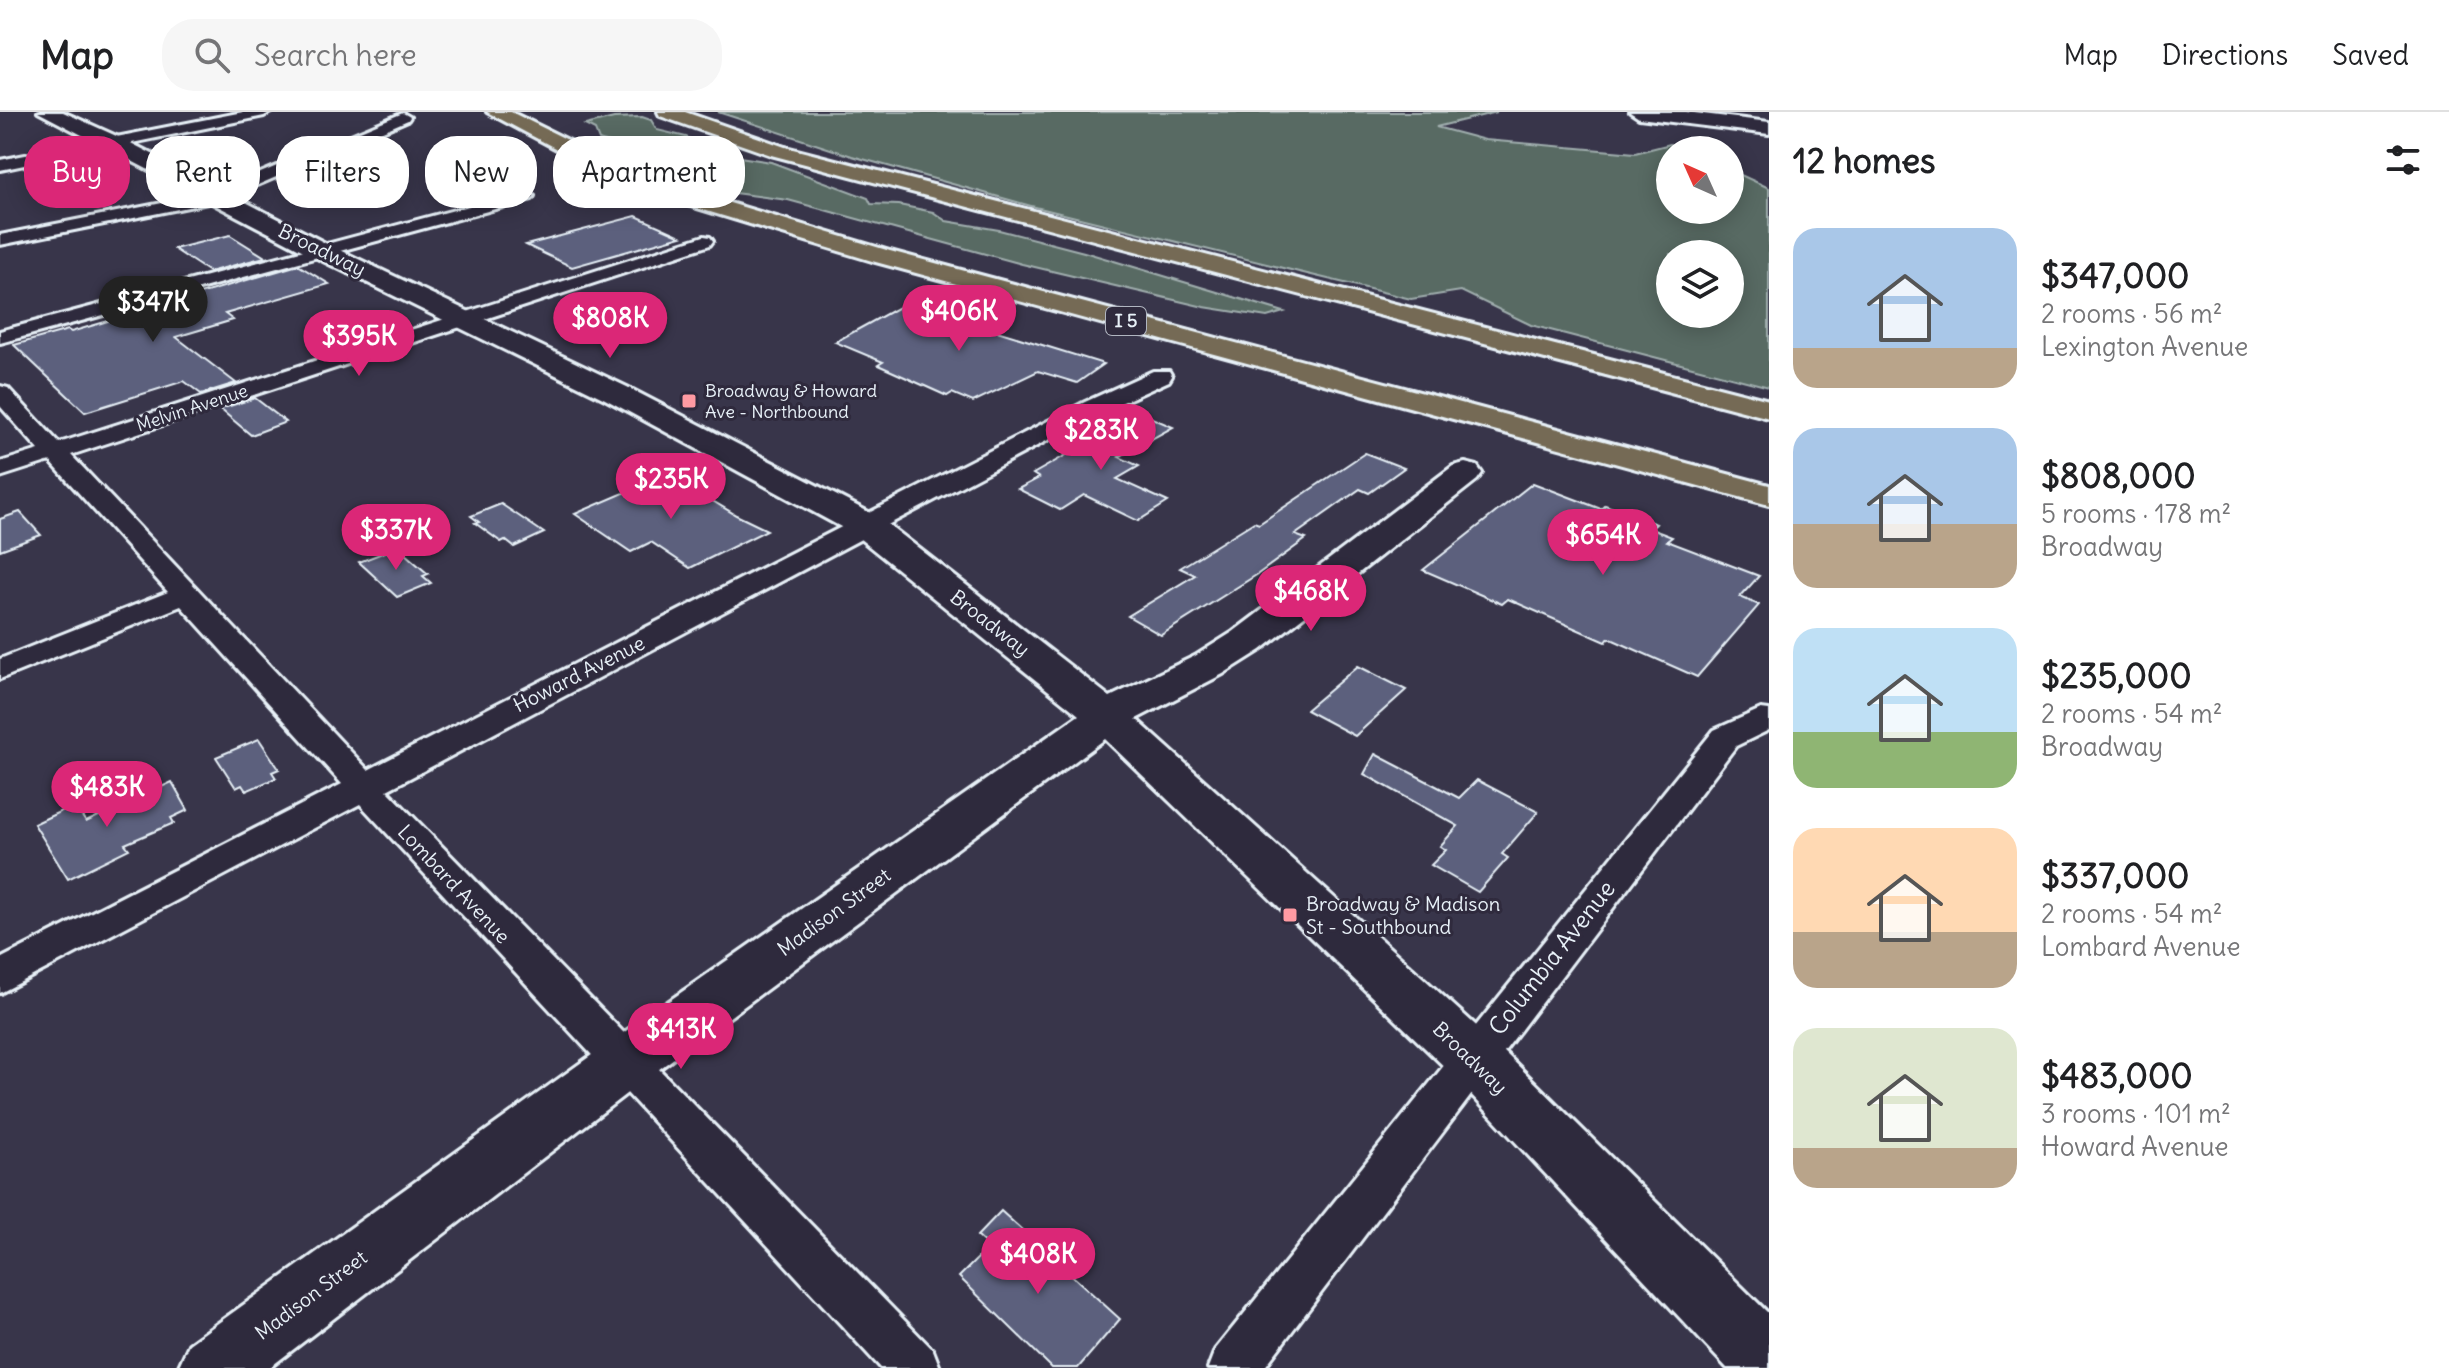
<!DOCTYPE html>
<meta charset="utf-8">
<style>
:root{--surface:#fff;--page:#f6f6f6;--text:#202124;--muted:#757577;--line:#e0e0e0;--accent:#db2777}
body{margin:0;font-family:Delius,sans-serif;background:var(--page);color:var(--text);height:100vh;display:flex;flex-direction:column;font-size:30px;white-space:nowrap}
*{box-sizing:border-box;margin:0}
p{font-size:26px;color:var(--muted)}
.icon{flex:none;width:44px;height:44px;fill:none;stroke:currentColor;stroke-width:2;stroke-linecap:round;stroke-linejoin:round}
.map{position:relative;flex:1;overflow:hidden}
.details{display:flex;flex-direction:column;background:var(--surface);width:680px}
.details>*{flex:none}
.hud{position:absolute;left:24px;top:24px;width:760px;height:72px;display:flex;gap:16px}
.needle{width:52px;rotate:315deg}
.fabs{position:absolute;left:1656px;top:24px;display:grid;gap:16px}
.fabs a{display:grid;place-items:center;width:88px;height:88px;border-radius:50%;background:var(--surface);box-shadow:0 4px 20px #0003;font-size:40px}
.price{position:absolute;translate:-50% -68px;padding:0 18px;border-radius:28px;background:var(--accent);color:#fff;font-size:26px;line-height:52px;filter:drop-shadow(0 2px 4px #0008)}
.price::after{content:'';position:absolute;left:50%;top:48px;width:24px;height:18px;margin-left:-12px;background:inherit;clip-path:polygon(0 0,100% 0,50% 100%)}
.price.active{background:#222;color:#fff}
ul{padding:0;list-style:none}
li{display:flex;align-items:center;gap:24px;height:200px;padding:0 24px}
li span{display:grid;place-items:center;flex:none;width:224px;height:160px;border-radius:24px;color:#555}
li>.icon{margin-inline-start:auto}
span .icon{width:96px;height:96px;fill:#fffc;stroke-width:1}
li b{font-size:34px}
h2{display:flex;justify-content:space-between;align-items:center;height:96px;padding:0 24px;font-size:34px}
.pill{padding:0 28px;border-radius:32px;background:var(--surface);box-shadow:0 4px 20px #0003;font-size:28px;line-height:72px}
.pill.active{background:var(--accent);color:#fff}
header{display:flex;align-items:center;gap:48px;box-sizing:border-box;height:112px;padding:0 40px;background:var(--surface);border-bottom:2px solid var(--line)}
header strong{font-size:38px}
nav{display:flex;gap:44px;margin-inline-start:auto;font-size:28px}
.search{width:560px;height:72px;background:var(--page);display:flex;align-items:center;gap:20px;box-sizing:border-box;padding:0 28px;border-radius:32px;color:var(--muted);font-size:30px}
main{display:flex;flex:1;min-height:0}
.map>svg:first-child{display:block}
</style>
<header>
<strong>Map</strong>
<div class="search"><svg class="icon" aria-label="search" viewBox="0 0 24 24"><circle cx="10" cy="10" r="6"/><path d="M15 15l6 6"/></svg>Search here</div>
<nav><a>Map</a><a>Directions</a><a>Saved</a></nav>
</header>
<main>
<div class="map">
<svg width="1769" height="1256" viewBox="0 0 1769 1256">
<rect width="100%" height="100%" fill="#38354a"/>
<filter id="ink" filterUnits="userSpaceOnUse"><feTurbulence type="fractalNoise" baseFrequency=".0125" numOctaves="2"/><feDisplacementMap in="SourceGraphic" scale="16" xChannelSelector="R" yChannelSelector="G"/><feConvolveMatrix kernelMatrix="1 2 1 2 8 2 1 2 1" color-interpolation-filters="sRGB"/></filter>
<g filter="url(#ink)">
<g fill="#586a63" stroke="#a0aeae" stroke-width="2" fill-rule="evenodd">
<path d="M718,0H1497L1436,15L1485,28L1635,41L1670,32L1685,38H1670V98H1730V58L1769,76V275L1531,213L1461,179L1411,187L1299,160L1031,94L852,44ZM1670,142H1730V202H1670Z"/>
<path d="M642,5L651,8L657,18L686,25L721,42L771,50L868,86L871,92L899,93L933,100L946,109L999,118L1084,140L1284,200L1267,205L1204,195L1022,152L788,88L734,81L699,66C685,25 630,40 599,28L595,18L585,13L614,6Z"/>
</g>
<g fill="#5b617d" stroke="#e8f1f8" stroke-width="2">
<path d="M636,104L681,124L572,155L526,133Z"/>
<path d="M230,123L265,145L209,160L174,137Z"/>
<path d="M298,153L329,172L225,202L233,208L176,225L236,271L201,282L184,269L85,300L14,233L68,218L71,220Z"/>
<path d="M906,191L1104,252L1077,271L1038,259L973,290L952,281L947,284L878,253L883,250L835,230Z"/>
<path d="M255,286L286,310L251,323L220,297Z"/>
<path d="M1140,301L1173,315L1119,345L1139,354L1117,367L1168,390L1138,409L1084,383L1060,398L1018,377L1039,366L1033,362Z"/>
<path d="M1365,341L1404,356L1369,381L1360,377L1295,423L1306,427L1258,462L1161,523L1128,504L1195,463L1180,456L1254,410L1259,412Z"/>
<path d="M668,362L736,403L767,418L690,456L651,430L631,440L575,402Z"/>
<path d="M1533,371L1601,397L1605,393L1656,412L1651,417L1672,425L1667,429L1759,464L1740,485L1759,493L1697,565L1609,526L1606,530L1508,487L1502,492L1423,458Z"/>
<path d="M501,392L544,421L514,435L505,428L501,430L475,411L479,410L471,404Z"/>
<path d="M20,400L41,423L0,438V407Z"/>
<path d="M393,437L400,443L404,441L428,462L423,464L431,471L397,485L359,450Z"/>
<path d="M1358,554L1406,578L1355,624L1306,598Z"/>
<path d="M259,627L279,657L272,660L276,666L246,679L242,673L236,676L216,645Z"/>
<path d="M1375,642L1459,686L1477,668L1538,700L1502,742L1508,746L1478,780L1431,753L1446,738L1440,734L1458,714L1364,662Z"/>
<path d="M172,670L188,698L171,706L174,711L125,732L129,737L68,767L34,712L74,693L86,710Z"/>
<path d="M1001,1099L1120,1207L1078,1256H1052L959,1165L989,1135L977,1124Z"/>
</g>
<g fill="none" stroke-linecap="round" stroke-linejoin="round">
<g stroke="#e8f1f8" stroke-width="6">
<g id="street">
<path d="M243,0H271L264,4L0,58V48Z"/>
<path d="M403,1L410,5L408,8L223,88L0,133V123L213,81Z"/>
<path d="M526,79L534,84L532,87L0,231V219Z"/>
<path d="M704,124L710,125L713,129L710,133L71,343L368,658L1085,290L1153,259H1169L1172,264L1169,269L1101,300L387,678L933,1238L940,1256H881L360,692L0,881V847L342,672L181,494L0,567V547L168,480L50,349L0,365V350L39,338L0,294V274L8,276L59,331Z"/>
<path d="M1761,597L1769,598V618L1736,634L1264,1256H1208L1215,1238L1714,618Z"/>
</g>
</g>
<g stroke="#e8f1f8" stroke-width="6">
<g id="secondary">
<path d="M38,0H63L123,27L333,135L627,275L880,406L1110,585L1195,544L1233,520L1453,354L1465,351L1477,354L1482,361L1477,368L1261,538L1223,562L1136,607L1493,929L1769,1202V1256H1727L1453,963L1105,627L643,969L269,1256H178L189,1232L603,935L1079,603L854,422L605,287L315,145Z"/>
<path d="M1630,0H1686L1769,10V22L1639,6Z"/>
</g>
</g>
<g stroke="#e8f1f8" stroke-width="6">
<g id="highway">
<path d="M487,0H511L582,35L693,80L890,139L1769,373V393L872,149L677,90L568,43Z"/>
<path d="M658,0H685L785,35L1769,288V306L771,43L660,4Z"/>
</g>
</g>
<use href="#street" fill="#2f2a3d" fill-rule="evenodd"/>
<use href="#secondary" fill="#2f2a3d" fill-rule="evenodd"/>
<use href="#highway" fill="#746b55" fill-rule="evenodd"/>
</g>
</g>
<g fill="#ff9aa2" stroke="#2f2a3d" stroke-width="3">
<rect x="681" y="281" width="16" height="16" rx="4"/>
<rect x="1282" y="795" width="16" height="16" rx="4"/>
</g>
<g text-anchor="middle" stroke-width="6" stroke-linejoin="round" paint-order="stroke">
<rect fill="#2f2a3d" stroke="#b0b5c0" stroke-width="2" x="1106" y="195" width="40" height="28" rx="6"/>
<g font-size="18" font-weight="bold" fill="#e8f1f8">
<text x="1126" y="215">I 5</text>
</g>
<g font-size="18" fill="#e8f1f8" stroke="#2f2a3d" text-anchor="start">
<text x="705" y="285">Broadway &amp; Howard<tspan x="705" dy="21">Ave - Northbound</tspan></text>
</g>
<g font-size="18" fill="#e8f1f8" stroke="#2f2a3d">
<text transform="translate(192 296) rotate(-18)" y="6">Melvin Avenue</text>
</g>
<g font-size="20" fill="#e8f1f8" stroke="#2f2a3d">
<text transform="translate(322 138) rotate(26)" y="7">Broadway</text>
<text transform="translate(990 511) rotate(38)" y="7">Broadway</text>
<text transform="translate(579 562) rotate(-27)" y="7">Howard Avenue</text>
<text transform="translate(454 772) rotate(47)" y="7">Lombard Avenue</text>
<text transform="translate(834 800) rotate(-36)" y="7">Madison Street</text>
<text transform="translate(1470 946) rotate(44)" y="7">Broadway</text>
<text transform="translate(311 1183) rotate(-37)" y="7">Madison Street</text>
</g>
<g font-size="20" fill="#e8f1f8" stroke="#2f2a3d" text-anchor="start">
<text x="1306" y="799">Broadway &amp; Madison<tspan x="1306" dy="23">St - Southbound</tspan></text>
</g>
<g font-size="24" fill="#e8f1f8" stroke="#2f2a3d">
<text transform="translate(1552 846) rotate(-52)" y="8">Columbia Avenue</text>
</g>
</g>
</svg>
<div class="fabs">
<a><svg class="needle" viewBox="-14 -14 28 28"><path d="M0-13l5 13h-10z" fill="#e53935"/><path d="M0 13l5-13h-10z" fill="#757577"/></svg></a>
<a><svg class="icon" aria-label="layers" viewBox="0 0 24 24"><path d="M12 4l9 5-9 5-9-5zM3 14l9 5 9-5"/></svg></a>
</div>
<b class="price active" style="left:153px;top:232px">$347K</b>
<b class="price" style="left:959px;top:241px">$406K</b>
<b class="price" style="left:610px;top:248px">$808K</b>
<b class="price" style="left:359px;top:266px">$395K</b>
<b class="price" style="left:1101px;top:360px">$283K</b>
<b class="price" style="left:671px;top:409px">$235K</b>
<b class="price" style="left:396px;top:460px">$337K</b>
<b class="price" style="left:1603px;top:465px">$654K</b>
<b class="price" style="left:1311px;top:521px">$468K</b>
<b class="price" style="left:107px;top:717px">$483K</b>
<b class="price" style="left:681px;top:959px">$413K</b>
<b class="price" style="left:1038px;top:1184px">$408K</b>
<div class="hud">
<a class="pill active">Buy</a>
<a class="pill">Rent</a>
<a class="pill">Filters</a>
<a class="pill">New</a>
<a class="pill">Apartment</a>
</div>
</div>
<section class="details">
<h2>12 homes<svg class="icon" aria-label="filters" viewBox="0 0 24 24"><path d="M4 7h16M4 17h16"/><circle cx="9" cy="7" r="2"/><circle cx="15" cy="17" r="2"/></svg></h2>
<ul>
<li><span style="background:linear-gradient(#a9c7e8 75%,#b9a48a 0)"><svg class="icon" aria-label="home" viewBox="0 0 24 24"><path d="M3 11l9-7 9 7M6 9v11h12V9"/></svg></span><div><b>$347,000</b><p>2 rooms · 56 m²</p><p>Lexington Avenue</p></div></li>
<li><span style="background:linear-gradient(#a9c7e8 60%,#b9a48a 0)"><svg class="icon" aria-label="home" viewBox="0 0 24 24"><path d="M3 11l9-7 9 7M6 9v11h12V9"/></svg></span><div><b>$808,000</b><p>5 rooms · 178 m²</p><p>Broadway</p></div></li>
<li><span style="background:linear-gradient(#bfe0f5 65%,#8fb573 0)"><svg class="icon" aria-label="home" viewBox="0 0 24 24"><path d="M3 11l9-7 9 7M6 9v11h12V9"/></svg></span><div><b>$235,000</b><p>2 rooms · 54 m²</p><p>Broadway</p></div></li>
<li><span style="background:linear-gradient(#ffd9b3 65%,#b9a48a 0)"><svg class="icon" aria-label="home" viewBox="0 0 24 24"><path d="M3 11l9-7 9 7M6 9v11h12V9"/></svg></span><div><b>$337,000</b><p>2 rooms · 54 m²</p><p>Lombard Avenue</p></div></li>
<li><span style="background:linear-gradient(#dfe7d0 75%,#b9a48a 0)"><svg class="icon" aria-label="home" viewBox="0 0 24 24"><path d="M3 11l9-7 9 7M6 9v11h12V9"/></svg></span><div><b>$483,000</b><p>3 rooms · 101 m²</p><p>Howard Avenue</p></div></li>
</ul>
</section>
</main>
